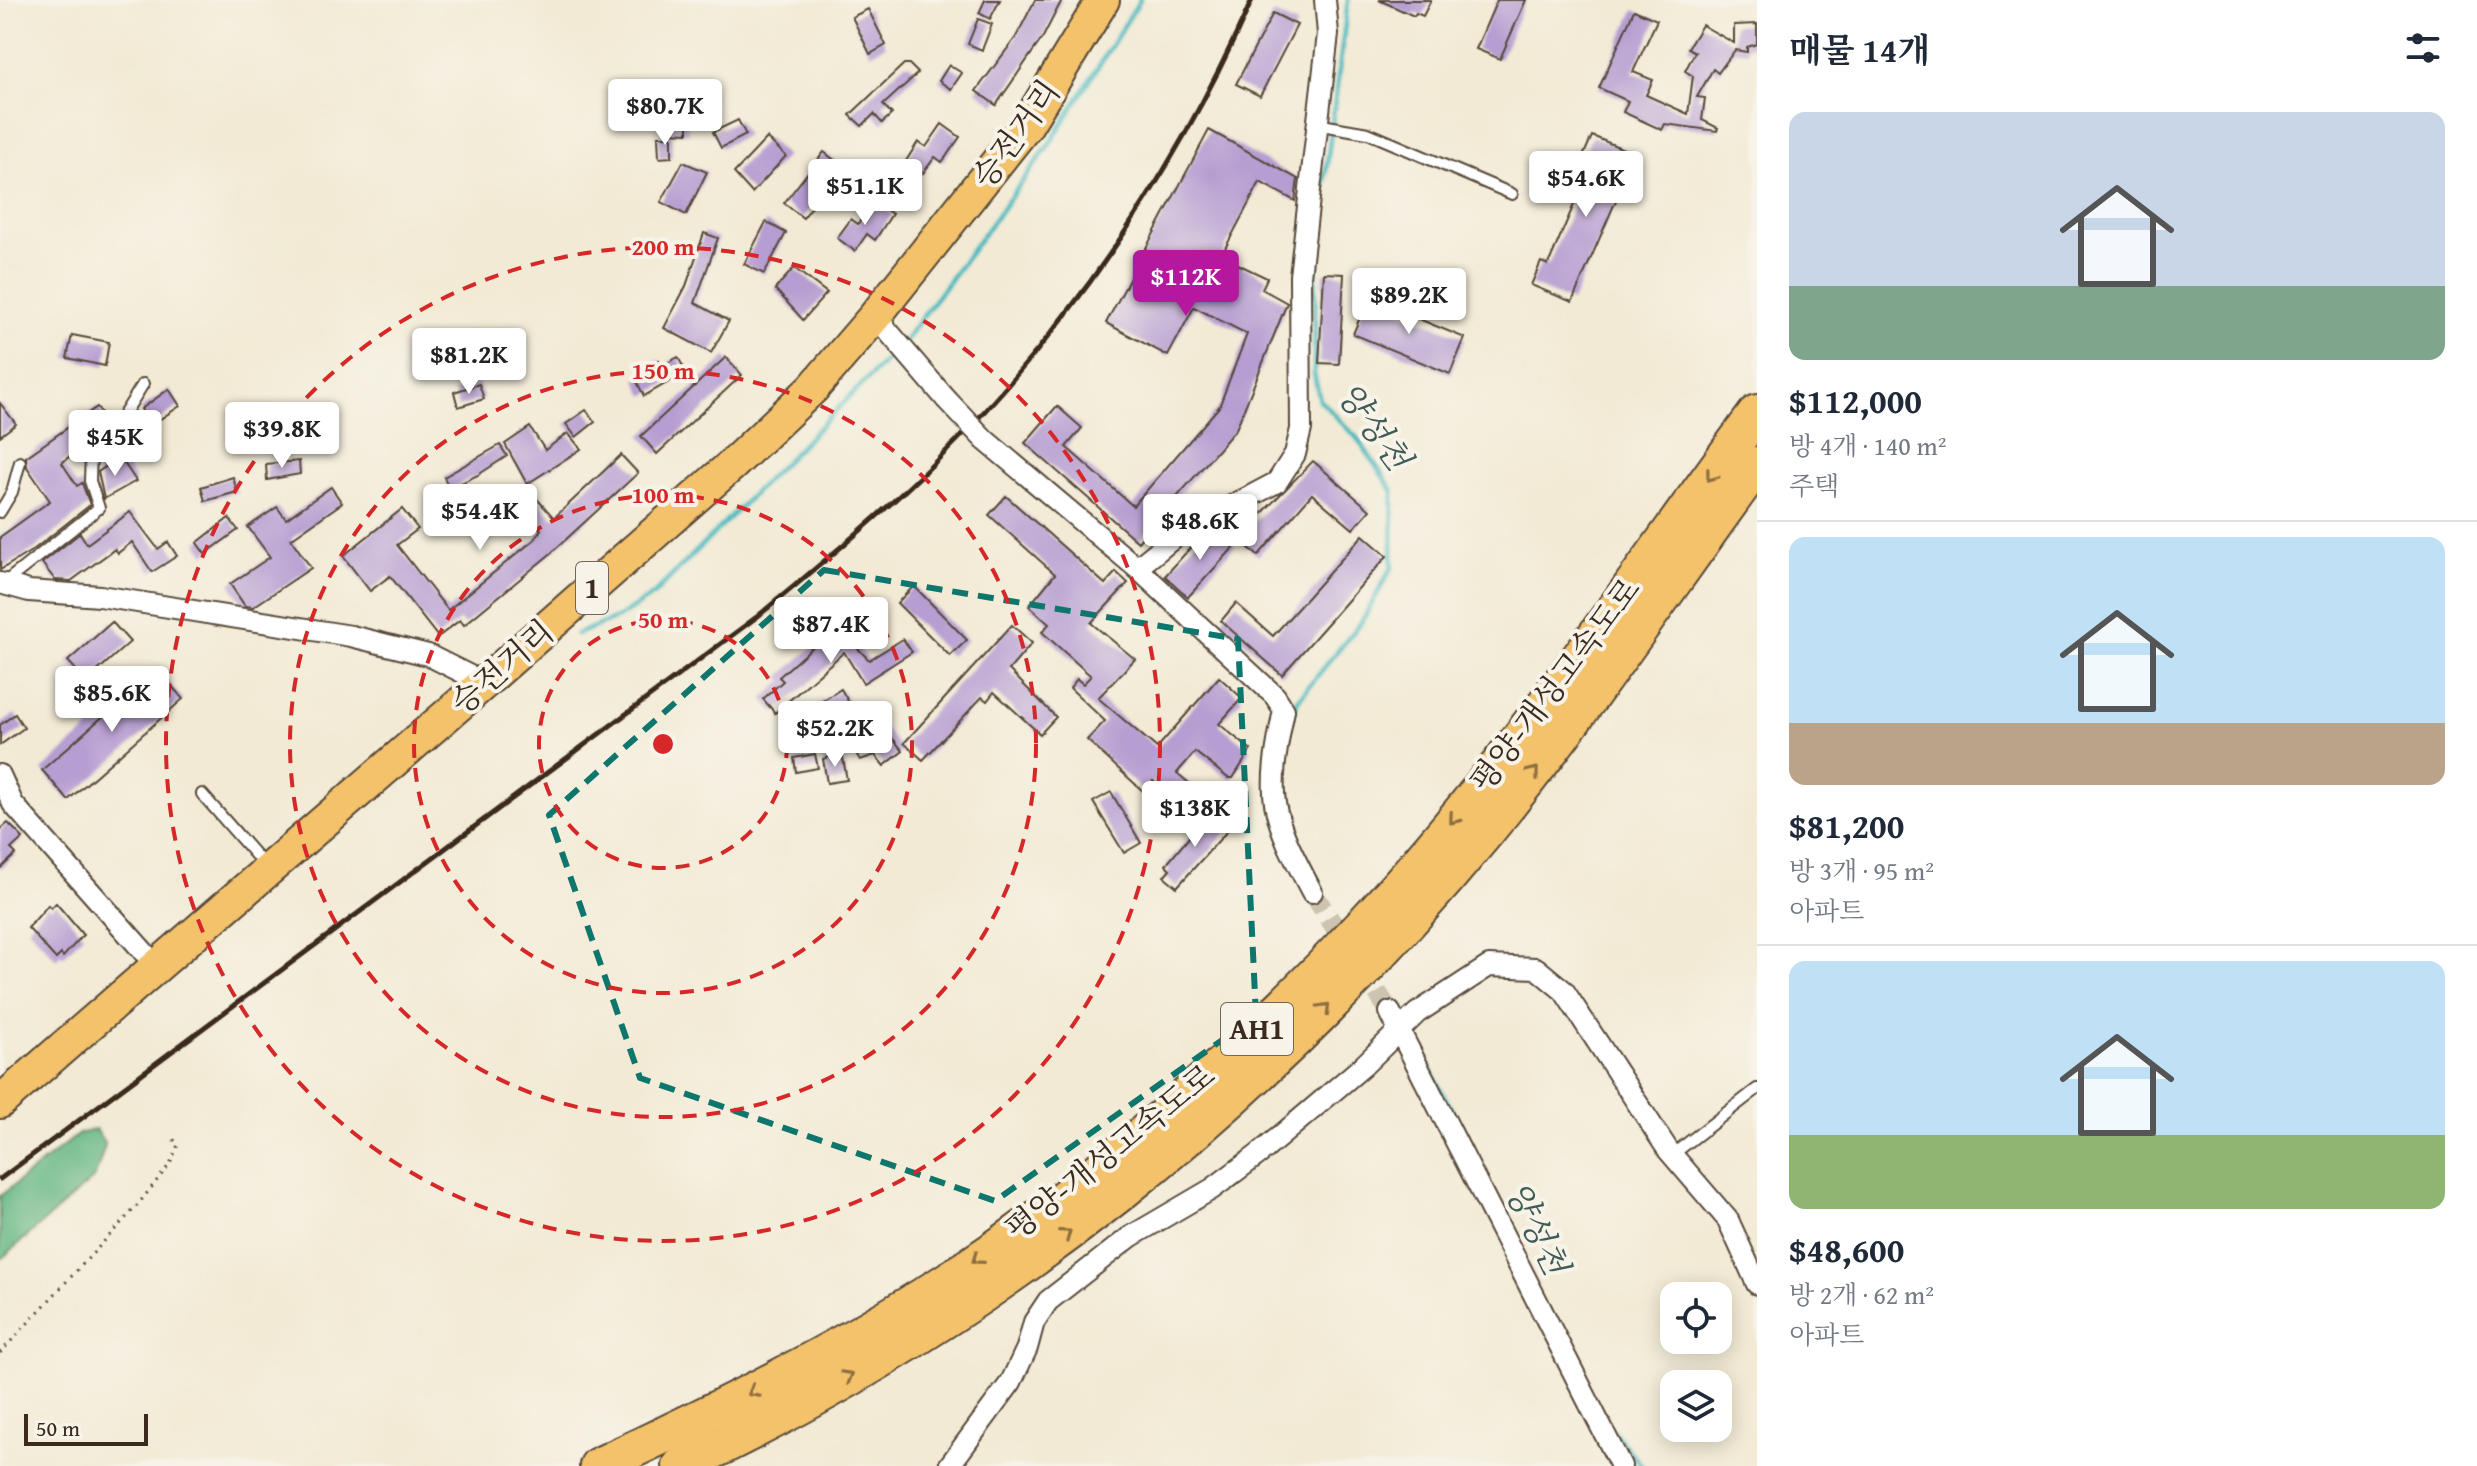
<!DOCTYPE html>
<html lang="ko">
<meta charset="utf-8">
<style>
:root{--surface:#fff;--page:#f6f6f7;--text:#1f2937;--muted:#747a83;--line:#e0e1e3;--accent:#b5179e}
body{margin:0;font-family:"Gentium Book Plus","Noto Serif KR",serif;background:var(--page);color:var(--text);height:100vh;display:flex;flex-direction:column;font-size:30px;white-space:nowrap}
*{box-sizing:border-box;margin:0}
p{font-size:26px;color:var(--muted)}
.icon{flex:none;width:44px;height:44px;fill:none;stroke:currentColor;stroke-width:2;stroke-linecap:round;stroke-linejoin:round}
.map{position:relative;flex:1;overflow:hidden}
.sheet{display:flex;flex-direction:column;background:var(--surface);width:720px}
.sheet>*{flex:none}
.controls{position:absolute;left:1660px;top:1282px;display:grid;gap:16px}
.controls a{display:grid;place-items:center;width:72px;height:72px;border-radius:16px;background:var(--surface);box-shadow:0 4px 20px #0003;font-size:40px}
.scale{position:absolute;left:24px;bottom:20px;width:124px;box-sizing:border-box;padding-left:8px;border:4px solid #3b2a1e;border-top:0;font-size:22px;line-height:28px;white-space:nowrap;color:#3b2a1e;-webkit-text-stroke:6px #f7f3e8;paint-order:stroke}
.price{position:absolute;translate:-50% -68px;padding:0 18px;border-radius:8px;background:#fff;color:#222;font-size:26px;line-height:52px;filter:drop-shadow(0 2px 4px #0008)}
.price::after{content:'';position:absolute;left:50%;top:48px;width:24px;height:18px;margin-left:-12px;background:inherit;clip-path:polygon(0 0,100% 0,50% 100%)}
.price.on{background:var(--accent);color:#fff}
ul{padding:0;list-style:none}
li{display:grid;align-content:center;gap:16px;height:424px;padding:0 32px}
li+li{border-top:2px solid var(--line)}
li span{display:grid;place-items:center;height:248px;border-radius:16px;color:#555}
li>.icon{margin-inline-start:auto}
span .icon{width:144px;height:144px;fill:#fffc;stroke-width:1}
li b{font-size:34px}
h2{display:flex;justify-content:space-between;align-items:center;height:96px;padding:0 32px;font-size:34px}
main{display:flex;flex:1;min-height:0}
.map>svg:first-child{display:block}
</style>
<main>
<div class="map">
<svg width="1757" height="1466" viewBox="0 0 1757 1466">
<rect width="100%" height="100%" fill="#f7f3e8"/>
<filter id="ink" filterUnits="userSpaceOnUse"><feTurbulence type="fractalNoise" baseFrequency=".0125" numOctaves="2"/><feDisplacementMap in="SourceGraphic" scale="16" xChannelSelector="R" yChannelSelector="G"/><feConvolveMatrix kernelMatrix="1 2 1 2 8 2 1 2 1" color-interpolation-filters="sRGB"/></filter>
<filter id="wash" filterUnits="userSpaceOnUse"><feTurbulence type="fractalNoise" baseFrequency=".006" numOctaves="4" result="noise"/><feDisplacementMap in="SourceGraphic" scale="32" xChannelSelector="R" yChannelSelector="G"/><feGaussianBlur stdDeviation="1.8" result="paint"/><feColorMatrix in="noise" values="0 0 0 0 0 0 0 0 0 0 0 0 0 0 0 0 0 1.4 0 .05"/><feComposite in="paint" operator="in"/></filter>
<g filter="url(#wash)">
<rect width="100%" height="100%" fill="#f2ead4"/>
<path fill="#68b884" stroke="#527151" stroke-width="2" d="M96,1129L105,1145L95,1177L0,1260V1196L79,1134Z"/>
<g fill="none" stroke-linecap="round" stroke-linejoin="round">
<g stroke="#4bbac0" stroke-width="5">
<path d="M903,343L1047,148L1140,0"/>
<path d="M577,634L619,617L653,595L896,350"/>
<path d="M1291,717L1298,700L1362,621L1392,567L1393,491L1357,438L1320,400L1314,374L1316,249L1348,0"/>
<path d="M1283,788L1298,845"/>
<path d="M1421,1052L1455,1117"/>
<path d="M1615,1433L1642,1466"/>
</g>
</g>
<g id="blocks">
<g fill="#b69dd2">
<path d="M985,0H1000L990,19L979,13Z"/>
<path d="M1035,0H1062L1043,37L996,105L976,91L1016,37Z"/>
<path d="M1379,0H1431L1423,16L1416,13L1414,16Z"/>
<path d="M1497,0H1526L1500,59L1476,49Z"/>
<path d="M868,9L886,45L870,54L852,17Z"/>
<path d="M1634,10L1657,20L1633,72L1653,80L1646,95L1688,114L1693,76L1685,71L1695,52L1688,48L1702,25L1734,43V25L1757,24V44L1747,47V52L1735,50L1718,73L1713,69L1697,97L1705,98L1702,120L1718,128L1717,131L1665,124L1662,130L1623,112L1628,101L1599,88Z"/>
<path d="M1273,13L1297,25L1260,96L1236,84Z"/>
<path d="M978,19L992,24L982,50L968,44Z"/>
<path d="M904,64H909L918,73L883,105L892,114L882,123L874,114L862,126L850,115Z"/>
<path d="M949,65L962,73L951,89L939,81Z"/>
<path d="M669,114H688V133L668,132Z"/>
<path d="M738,120L746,135L721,148L713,132Z"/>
<path d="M942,124L960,137L942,162L935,157L923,173L906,161L918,142L926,147Z"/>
<path d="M1209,130L1298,179L1295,201L1260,182L1221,256L1267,278L1262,289L1287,303L1236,429L1138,542L1025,443L1057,406L1082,428L1066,447L1133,506L1219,407L1247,334L1194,307L1168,356L1106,323Z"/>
<path d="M658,136H672V157L659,158Z"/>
<path d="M1592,136L1636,154L1572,302L1531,285L1541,262L1548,265L1591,165L1581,161Z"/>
<path d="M767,138L786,156L752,193L734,173Z"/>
<path d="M824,152L843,167L803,218L784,203Z"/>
<path d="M683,162L707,172L686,215L661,202Z"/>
<path d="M874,201L892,214L875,240L867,234L855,251L837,238L851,219L858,224Z"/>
<path d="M766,222L786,233L764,274L744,264Z"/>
<path d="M704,233L718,238L695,303L729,321L711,353L664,328L686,286Z"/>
<path d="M794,268L827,293L803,320L775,289Z"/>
<path d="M1324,273L1344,274L1339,364L1319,363Z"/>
<path d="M1368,298L1465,338L1450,374L1353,334Z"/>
<path d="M72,335L109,342L105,366L67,358Z"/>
<path d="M678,357L686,372L644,396L636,380L650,372L647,367L659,360L662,366Z"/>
<path d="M726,357L742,375L657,454L641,436Z"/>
<path d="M479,384L484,399L458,407L454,392Z"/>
<path d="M169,389L180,406L151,425L141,409Z"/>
<path d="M0,403L16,424L0,436Z"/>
<path d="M97,407L108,422L62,463L77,486L82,483L90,505L33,550L0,570V537L50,501L27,467L26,457Z"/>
<path d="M586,410L595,422L576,437L566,424Z"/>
<path d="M530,427L545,450L568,433L581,449L527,484L505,444Z"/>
<path d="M500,445L507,456L478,475L449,489L444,477Z"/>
<path d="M621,455L638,473L549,555L464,625L460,620L438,637L390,576L370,591L343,556L402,509L418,529L397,545L448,610L535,539L541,529L517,502L530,491L554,518Z"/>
<path d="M120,457L136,481L104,499L98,472Z"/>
<path d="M299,461L300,474L267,480L266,464Z"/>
<path d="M1313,461L1370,510L1353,529L1312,494L1258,556L1238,538Z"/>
<path d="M233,477L237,492L205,501L201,487Z"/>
<path d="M331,487L342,503L291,539L311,568L253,607L245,606L230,584L270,557L248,527L277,507L286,519Z"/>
<path d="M499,494L517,515L503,528L500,524L482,539L467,522Z"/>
<path d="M1006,496L1105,584L1116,572L1128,583L1091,623L1135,659L1098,698L1157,748L1219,677L1242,698L1219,724L1251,750L1233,778H1228L1195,752L1177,773L1202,794L1191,807L1165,786L1163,789L1153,781L1144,792L1087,740L1105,721L1070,688L1077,679L1083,684L1091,676L1042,632L1049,624L1029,606L1055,574L989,515Z"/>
<path d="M449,499L452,512L429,518L426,505Z"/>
<path d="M130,512L158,549L168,542L177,556L152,572L132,542L118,553L115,549L71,581L55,580L42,563L80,533L87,544Z"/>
<path d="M229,518L238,530L205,554L197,543Z"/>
<path d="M1216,529L1235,546L1188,597L1165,576L1199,538Z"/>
<path d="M1363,535L1387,556L1282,675L1221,621L1236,603L1273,636Z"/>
<path d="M914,586L967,640L950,656L897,603Z"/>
<path d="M112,622L130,642L86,681L68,661Z"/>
<path d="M1012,625L1032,643L1009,670L1056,717L1040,734L994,692L987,701L982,697L923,760L904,743Z"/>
<path d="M836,626L869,660L903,639L912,652L863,683L844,652L775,713L763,699L783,681L779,677Z"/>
<path d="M157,669L183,699L68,800L42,770Z"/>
<path d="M841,689L867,734L880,723L903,751L884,766L875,755L860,760L830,709L797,738L785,725Z"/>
<path d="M15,714L24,728L0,745V725Z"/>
<path d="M842,753L847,780L827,783L823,759Z"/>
<path d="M815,754L818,768L796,772L794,758Z"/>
<path d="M1111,792L1141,843L1124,853L1093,802Z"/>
<path d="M1210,812L1229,829L1177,887L1164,876L1170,869L1166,865Z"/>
<path d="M8,823L23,838L11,849L16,854L0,869V830Z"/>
<path d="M56,903L83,935L63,957L61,954L56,959L28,928L48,905L51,908Z"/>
</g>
</g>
</g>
<g filter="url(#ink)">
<use href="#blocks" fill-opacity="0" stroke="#564739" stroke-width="2"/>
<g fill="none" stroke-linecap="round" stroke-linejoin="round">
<path stroke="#cdc4b0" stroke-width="20" stroke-dasharray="20 10" stroke-linecap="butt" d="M1312,892L1390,1012"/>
<g stroke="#564739" stroke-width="14">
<g id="service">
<path d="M1316,124L1368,133L1512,194"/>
<path d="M0,512L12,492L20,462"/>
<path d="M3,584L99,508L90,481L91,452L120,421L143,384"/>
<path d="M202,794L265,866"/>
<path d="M1672,1155L1757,1089"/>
</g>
</g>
<g stroke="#564739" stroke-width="24">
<g id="minor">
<path d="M875,316L946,399"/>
<path d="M985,440L1137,568L1275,696L1284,710C1266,799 1269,811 1312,892"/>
<path d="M1137,568L1177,535L1277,482L1295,454L1301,429L1300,276L1328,34L1325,0"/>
<path d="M0,583L29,591L100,596L351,636L428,655L484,683"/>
<path d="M0,775L13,804L158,968"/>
<path d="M1390,1012L1621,1466"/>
<path d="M949,1466L1011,1382L1027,1348L1034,1322L1048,1301L1130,1237L1212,1189L1259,1154L1363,1066L1417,1013L1489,966L1536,968L1564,991L1668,1150L1728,1220L1757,1284"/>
</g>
</g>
<g stroke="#564739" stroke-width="36">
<path id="primary" d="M0,1102L484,683L733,464L813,388L875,316L1026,126L1103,0"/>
</g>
<g stroke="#564739" stroke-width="40">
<g id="motorway">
<path d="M598,1466C716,1411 834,1353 944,1283C1092,1188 1248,1048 1368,919C1513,764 1630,584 1757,413"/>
<path d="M681,1466C993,1321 1268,1097 1486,832C1582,715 1667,588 1757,465"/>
</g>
</g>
<path stroke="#564739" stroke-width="3" stroke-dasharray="2 6" stroke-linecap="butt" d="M0,1353L136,1207L170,1164L178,1145L171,1136"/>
<use href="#service" stroke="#fff" stroke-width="10"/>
<use href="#minor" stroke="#fff" stroke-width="20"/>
<use href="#primary" stroke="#f3c26a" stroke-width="32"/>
<use href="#motorway" stroke="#f3c26a" stroke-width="36"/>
<path stroke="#3b2a1e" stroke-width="5" d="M0,1179L758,616C836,552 914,488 982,414C1094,292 1185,151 1252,0"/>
<g stroke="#564739" stroke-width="24" stroke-linecap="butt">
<path id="minor-bridge" d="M946,399L985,440"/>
</g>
<use href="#minor-bridge" stroke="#fff" stroke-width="20"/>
</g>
<defs><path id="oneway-chevron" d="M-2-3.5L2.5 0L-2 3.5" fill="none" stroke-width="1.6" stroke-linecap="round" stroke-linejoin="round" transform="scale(2)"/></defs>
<g stroke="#8e6e40">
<use href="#oneway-chevron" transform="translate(1711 476) rotate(127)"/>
<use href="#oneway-chevron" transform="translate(1534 772) rotate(-51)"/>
<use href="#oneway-chevron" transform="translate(1454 819) rotate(130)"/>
<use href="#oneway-chevron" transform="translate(1325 1008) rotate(-46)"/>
<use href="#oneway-chevron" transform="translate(1066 1234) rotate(-36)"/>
<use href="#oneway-chevron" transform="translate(977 1259) rotate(144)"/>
<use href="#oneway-chevron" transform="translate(848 1376) rotate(-30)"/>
<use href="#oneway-chevron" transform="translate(753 1392) rotate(150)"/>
</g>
</g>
<path fill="none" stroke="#0f766e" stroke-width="6" stroke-dasharray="16 10" stroke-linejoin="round" d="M824,570L1238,639L1256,1016L995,1201L640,1078L549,815Z"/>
<g fill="none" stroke="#d62828" stroke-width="4" stroke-dasharray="14 10">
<circle cx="663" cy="744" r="124"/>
<circle cx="663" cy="744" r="249"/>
<circle cx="663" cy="744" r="373"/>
<circle cx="663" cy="744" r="497"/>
</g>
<g text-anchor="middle" stroke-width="8" stroke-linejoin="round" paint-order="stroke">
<g fill="#f7f3e8" stroke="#73665b" stroke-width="2">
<rect x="576" y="562" width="32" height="52" rx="6"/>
<rect x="1221" y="1003" width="72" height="52" rx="6"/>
</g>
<g font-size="30" font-weight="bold" fill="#3b2a1e">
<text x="592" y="598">1</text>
<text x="1257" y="1039">AH1</text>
</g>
<g font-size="32" fill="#3b2a1e" stroke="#f7f3e8">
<text transform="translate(1016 134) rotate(-54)" y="11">승전거리</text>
<text transform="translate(502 667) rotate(-41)" y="11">승전거리</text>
<text transform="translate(1555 685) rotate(-53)" y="11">평양-개성고속도로</text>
<text transform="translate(1110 1152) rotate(-39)" y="11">평양-개성고속도로</text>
</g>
<g font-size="34" font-style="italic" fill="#415c57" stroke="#f7f3e8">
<text transform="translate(1374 426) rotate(54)" y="12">양성천</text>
<text transform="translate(1537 1228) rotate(64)" y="12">양성천</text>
</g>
</g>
<circle cx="663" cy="744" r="12" fill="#d62828" stroke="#f7f3e8" stroke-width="4"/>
<g font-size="24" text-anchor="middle" font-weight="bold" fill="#d62828" stroke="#f7f3e8" stroke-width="8" stroke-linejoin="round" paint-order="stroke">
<text x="663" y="255">200 m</text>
<text x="663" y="379">150 m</text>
<text x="663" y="503">100 m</text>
<text x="663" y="628">50 m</text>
</g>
</svg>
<div class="controls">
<a><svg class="icon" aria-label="locate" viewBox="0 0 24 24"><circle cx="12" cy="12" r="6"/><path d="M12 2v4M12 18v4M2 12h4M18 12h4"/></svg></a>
<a><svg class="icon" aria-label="layers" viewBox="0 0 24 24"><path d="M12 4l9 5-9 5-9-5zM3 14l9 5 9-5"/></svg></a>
</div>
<div class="scale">50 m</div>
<b class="price" style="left:665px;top:147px">$80.7K</b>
<b class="price" style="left:1586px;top:219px">$54.6K</b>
<b class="price" style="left:865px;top:227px">$51.1K</b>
<b class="price on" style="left:1186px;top:318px">$112K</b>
<b class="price" style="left:1409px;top:336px">$89.2K</b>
<b class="price" style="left:469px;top:396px">$81.2K</b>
<b class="price" style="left:282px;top:470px">$39.8K</b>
<b class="price" style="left:115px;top:478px">$45K</b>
<b class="price" style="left:480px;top:552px">$54.4K</b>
<b class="price" style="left:1200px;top:562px">$48.6K</b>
<b class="price" style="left:831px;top:665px">$87.4K</b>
<b class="price" style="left:112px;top:734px">$85.6K</b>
<b class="price" style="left:835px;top:769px">$52.2K</b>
<b class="price" style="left:1195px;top:849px">$138K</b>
</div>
<section class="sheet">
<h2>매물 14개<svg class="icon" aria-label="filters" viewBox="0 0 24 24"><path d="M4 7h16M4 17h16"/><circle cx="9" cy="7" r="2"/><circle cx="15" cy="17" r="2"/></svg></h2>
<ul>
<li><span style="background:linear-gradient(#c9d6e8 70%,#7fa58c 0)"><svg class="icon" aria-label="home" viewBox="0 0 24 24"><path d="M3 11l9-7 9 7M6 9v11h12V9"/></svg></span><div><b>$112,000</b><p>방 4개 · 140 m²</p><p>주택</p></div></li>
<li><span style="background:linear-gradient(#bfe0f5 75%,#b9a48a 0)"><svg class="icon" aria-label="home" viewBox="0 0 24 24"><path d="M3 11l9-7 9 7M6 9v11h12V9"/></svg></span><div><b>$81,200</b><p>방 3개 · 95 m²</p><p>아파트</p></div></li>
<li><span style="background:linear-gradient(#bfe0f5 70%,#8fb573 0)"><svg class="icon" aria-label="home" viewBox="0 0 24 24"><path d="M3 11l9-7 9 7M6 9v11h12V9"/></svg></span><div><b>$48,600</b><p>방 2개 · 62 m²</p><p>아파트</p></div></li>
</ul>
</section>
</main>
